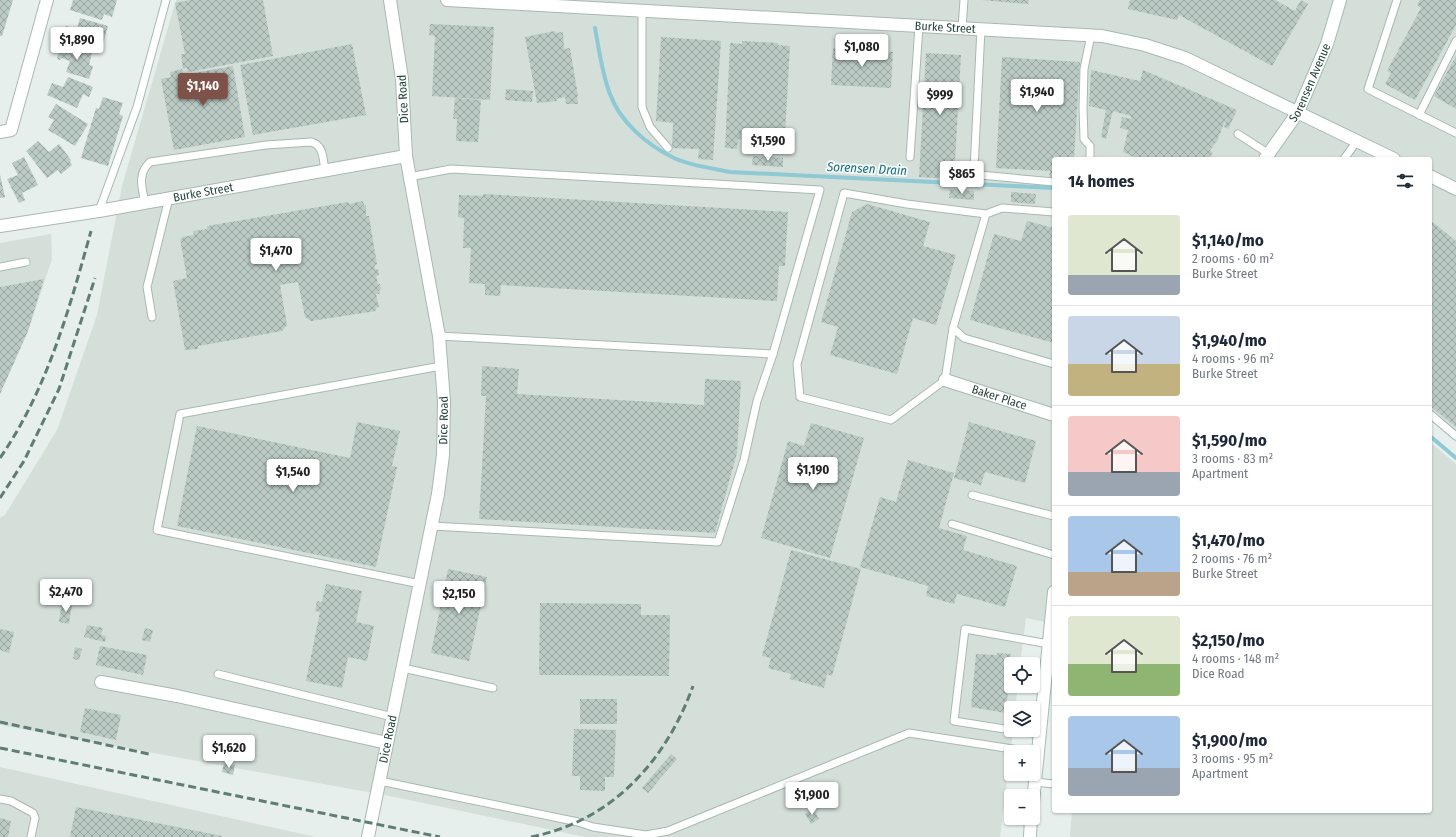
<!DOCTYPE html>
<meta charset="utf-8">
<style>
:root{--surface:#fff;--page:#f6f6f7;--text:#1f2937;--muted:#747a83;--line:#e0e1e3;--accent:#7f5249}
body{margin:0;font-family:"Fira Sans Condensed",sans-serif;background:var(--page);color:var(--text);height:100vh;display:flex;flex-direction:column;font-size:15px;white-space:nowrap}
*{box-sizing:border-box;margin:0}
p{font-size:13px;color:var(--muted)}
.icon{flex:none;width:22px;height:22px;fill:none;stroke:currentColor;stroke-width:2;stroke-linecap:round;stroke-linejoin:round}
.map{position:relative;flex:1;overflow:hidden}
.sheet{position:absolute;left:1052px;top:157px;width:380px;height:656px;display:flex;flex-direction:column;background:var(--surface);border-radius:4px;box-shadow:0 1px 3px #0004}
.sheet>*{flex:none}
.fabs{position:absolute;left:1004px;top:657px;display:grid;gap:8px}
.fabs a{display:grid;place-items:center;width:36px;height:36px;border-radius:4px;background:var(--surface);box-shadow:0 1px 3px #0004;font-size:20px}
.price{position:absolute;translate:-50% -34px;padding:0 9px;border-radius:4px;background:#fff;color:#222;font-size:13px;line-height:26px;filter:drop-shadow(0 1px 2px #0008)}
.price::after{content:'';position:absolute;left:50%;top:24px;width:12px;height:9px;margin-left:-6px;background:inherit;clip-path:polygon(0 0,100% 0,50% 100%)}
.price.current{background:var(--accent);color:#fff}
ul{padding:0;list-style:none}
li{display:flex;align-items:center;gap:12px;height:100px;padding:0 16px}
li+li{border-top:1px solid var(--line)}
li span{display:grid;place-items:center;flex:none;width:112px;height:80px;border-radius:4px;color:#555}
li>.icon{margin-inline-start:auto}
span .icon{width:48px;height:48px;fill:#fffc;stroke-width:1}
li b{font-size:17px}
h2{display:flex;justify-content:space-between;align-items:center;height:48px;padding:0 16px;font-size:17px}
.map>svg:first-child{display:block}
</style>
<div class="map">
<svg width="1456" height="837" viewBox="0 0 1456 837">
<defs>
<pattern id="building-cross-hatch" width="8" height="8" patternUnits="userSpaceOnUse"><rect width="8" height="8" fill="#bbcac4"/><path d="M0 0l8 8M0 8l8-8" fill="none" stroke="#98a6a0"/></pattern>
</defs>
<rect width="100%" height="100%" fill="#e6efeb"/>
<g fill="#d4dfda">
<path d="M176,0H1456V442L1430,420V159H1054V624L1026,618L1020,664H1011V686H1018L1015,708H1011V730H1013L1000,837H585L400,798L0,725V518L5,515L57,430L97,315L122,186Z"/>
<path d="M51,234L52,259L28,331L0,394V243Z"/>
<path d="M1430,442L1456,464V837H1070L1072,811H1430Z"/>
<path d="M0,767L316,837H0Z"/>
</g>
<g fill="none" stroke-linecap="round" stroke-linejoin="round">
<g stroke="#8ec9d4" stroke-width="4">
<path d="M595,28C599,49 602,74 610,94C620,122 647,145 674,158C691,166 712,168 730,172L1054,188"/>
<path d="M1430,436L1456,458"/>
</g>
</g>
<g fill="url(#building-cross-hatch)">
<path d="M0,0H13L2,36H0Z"/>
<path d="M73,0H117L112,17L104,14L102,20L70,10Z"/>
<path d="M190,0H263L273,56L188,72L187,68L183,69L181,54H185L175,3Z"/>
<path d="M982,0H1029L1028,4Z"/>
<path d="M1130,0H1275L1295,11L1301,0L1308,4L1272,66L1179,15L1177,20L1128,9Z"/>
<path d="M1420,0H1456V25L1415,100L1385,84L1391,73L1387,71L1421,8L1417,5Z"/>
<path d="M80,18L108,26L101,50L62,39L66,26L77,29Z"/>
<path d="M430,24L494,27L490,100L432,96L435,36L429,35Z"/>
<path d="M555,31L556,33L563,32L564,49L570,48L578,96H577L578,104H566L565,97L556,99L557,101L537,103L525,37Z"/>
<path d="M661,37L721,41L713,160L698,159L699,149L672,148L673,123L656,121Z"/>
<path d="M742,41L778,43V45L790,46L784,152L761,150L762,145H749L750,140L738,139L737,149L725,148L730,43L742,44Z"/>
<path d="M61,44L92,53L89,65L93,66L89,79L66,72L70,61L61,58L60,60L57,59Z"/>
<path d="M352,44L366,115L253,135L240,65Z"/>
<path d="M833,48L893,52L891,88L831,85Z"/>
<path d="M926,53L961,55L954,179L919,177Z"/>
<path d="M1456,56V109L1434,96Z"/>
<path d="M1002,57L1080,62L1074,159H1054V177H1049L1050,171L996,168Z"/>
<path d="M233,66L245,137L174,150L161,79L171,77L170,72L182,69L183,75Z"/>
<path d="M1091,70L1140,81L1143,70L1237,110L1228,129L1224,127L1227,116L1217,141L1210,150L1213,153L1209,159H1138L1123,152L1128,130L1120,128L1122,117L1131,119V116L1113,111L1106,139L1101,137L1106,110L1089,106Z"/>
<path d="M68,77L93,87L89,97L83,94L77,108L47,95L52,83L63,87Z"/>
<path d="M506,89L533,91L532,102L505,100Z"/>
<path d="M103,97L123,103L119,114L123,116L108,166L81,158L96,108L99,109Z"/>
<path d="M455,98L481,100L478,142L456,141L457,119H453Z"/>
<path d="M56,104L88,124L75,146L48,130L54,120L48,117Z"/>
<path d="M38,141L49,152L59,144L71,160L70,161L72,165L61,174L58,170L47,178L26,151Z"/>
<path d="M753,156L783,158V167L752,165Z"/>
<path d="M24,157L38,185L22,193L25,200L19,203L7,179L18,175L12,163Z"/>
<path d="M0,175L5,197L0,198Z"/>
<path d="M950,189L974,191V200L949,198Z"/>
<path d="M1011,192L1036,194L1035,204L1011,202Z"/>
<path d="M483,194L788,212L785,266H779L777,301L501,285L500,296L485,295V284L469,283L471,248H463L464,218L458,217L459,195L483,196Z"/>
<path d="M363,201L364,206L366,205V216H369L377,264L375,265V269H378L379,275L376,276L378,284H380L381,290L379,291L380,294H376L379,307L376,308V311L311,321L305,317L298,282L280,285L287,325L282,331L198,346V349L185,350L173,281L187,278L180,239H182V237L194,235L193,231L207,229V226L348,202L349,204Z"/>
<path d="M867,204L930,222L923,246L956,255L936,325L913,318L897,374L830,355L838,327L821,322L852,212Z"/>
<path d="M1430,220L1456,241V427L1430,406Z"/>
<path d="M1027,221L1054,228V343L970,320L994,234L1021,241Z"/>
<path d="M44,279L28,331L0,394V287Z"/>
<path d="M482,366L519,369L517,394L704,405L705,379L741,381L737,453L715,533L479,519L486,396H481Z"/>
<path d="M357,422L400,431L392,466L397,467L376,567L177,526L197,426L350,458Z"/>
<path d="M969,422L1036,441L1025,483L985,472L981,485L954,478Z"/>
<path d="M811,423L864,438L830,558L761,538L788,441L804,446Z"/>
<path d="M908,460L954,473L939,528L967,536L963,550L1017,566L1005,607L957,594L954,604L926,596L928,586L860,567L880,497L896,502Z"/>
<path d="M791,550L861,569L832,676L827,674L824,688L790,679L791,674L768,668L771,658L762,656Z"/>
<path d="M448,569L487,577L469,661L431,653Z"/>
<path d="M326,584L362,591L356,622L374,626L367,661L348,657L342,688L306,681L320,612L315,611L317,601L322,602Z"/>
<path d="M62,602L72,604L69,624L59,622Z"/>
<path d="M540,603L641,604V615H670L669,676L539,675Z"/>
<path d="M87,625L103,628L101,635L106,636L105,642L84,637Z"/>
<path d="M145,628L153,630L150,642L142,640Z"/>
<path d="M0,629L14,632L9,653L0,650Z"/>
<path d="M100,646L147,655L143,675L96,665Z"/>
<path d="M75,647L82,649L79,660L73,659Z"/>
<path d="M997,653L1011,654L1006,713L971,707L976,654L997,655Z"/>
<rect x="580" y="699" width="37" height="25"/>
<path d="M85,708L121,715L116,740L80,732Z"/>
<path d="M574,729L616,730L614,777H605V791L580,790V776H572Z"/>
<path d="M671,754L677,759L648,793L642,788Z"/>
<path d="M224,763L235,765L233,775L222,772Z"/>
<path d="M76,807L222,836V837H70Z"/>
<path d="M813,809L819,819L811,824L805,814Z"/>
<path d="M0,818L11,821L8,837H0Z"/>
</g>
<g fill="none" stroke-linecap="round" stroke-linejoin="round">
<g stroke="#a8b8b2" stroke-width="9">
<g id="lane">
<path d="M1397,0L1368,89L1456,133"/>
<path d="M642,11V107L650,127L668,148"/>
<path d="M962,28L964,0"/>
<path d="M981,29L974,169L980,175L1054,182"/>
<path d="M1419,115L1456,41"/>
<path d="M1238,134L1269,154"/>
<path d="M910,157L919,26"/>
<path d="M1090,159V146L1084,139L1083,108L1084,69L1091,35"/>
<path d="M1344,159L1357,141"/>
<path d="M409,177L451,169L820,190L773,354L757,401L744,460L718,542L432,526"/>
<path d="M145,203C142,188 137,174 150,162L266,145L311,142C324,145 323,160 325,171"/>
<path d="M99,211L137,107L166,0"/>
<path d="M986,214L907,204L844,193L797,364L800,397L891,420L945,380L953,328L986,214L1002,208L1054,212"/>
<path d="M0,267L26,262"/>
<path d="M152,317L147,287L169,198"/>
<path d="M953,328L964,338L1054,364"/>
<path d="M439,336L773,354"/>
<path d="M1430,414L1456,436"/>
<path d="M972,495L1054,516"/>
<path d="M952,524L1054,555"/>
<path d="M420,584L157,530L180,414L441,366"/>
<path d="M403,668L493,688"/>
<path d="M218,674L393,717"/>
<path d="M1011,730L954,721L965,629L1049,644"/>
<path d="M1013,730L1040,734"/>
<path d="M380,781L578,822L593,827L646,835L668,831L909,733L1032,752"/>
<path d="M1035,782L1054,784"/>
<path d="M0,799L11,801L33,813L35,818L31,837"/>
</g>
</g>
<g stroke="#a8b8b2" stroke-width="14">
<g id="street">
<path id="s1" d="M447,0L1102,36L1145,45L1185,58L1394,159"/>
<path d="M0,132L11,130L47,0"/>
<path d="M1430,176L1456,189"/>
<path id="s2" d="M0,226L99,211L406,156"/>
<path id="s3" d="M945,380L1054,415"/>
<path d="M101,682L177,696L387,743"/>
<path id="s4" d="M368,837L438,494L443,455L444,402L439,336L406,156L402,79L390,0"/>
</g>
</g>
<g stroke="#a4bbb3" stroke-width="14">
<g id="secondary">
<path id="s5" d="M1265,159L1298,112L1327,44L1340,0"/>
<path d="M1033,802L1054,592"/>
<path d="M1030,837L1031,818"/>
</g>
</g>
<use href="#lane" stroke="#fff" stroke-width="7"/>
<use href="#street" stroke="#fff" stroke-width="12"/>
<use href="#secondary" stroke="#fff" stroke-width="12"/>
<g stroke="#5f7d75" stroke-width="3" stroke-dasharray="8 4" stroke-linecap="butt">
<path d="M0,458C47,390 69,310 91,231"/>
<path d="M0,498L24,461L59,389L95,278"/>
<path d="M0,722L149,754"/>
<path d="M0,748L440,837"/>
<path d="M531,837C612,821 666,761 693,686"/>
</g>
</g>
<g text-anchor="middle" stroke-width="3.5" stroke-linejoin="round" paint-order="stroke">
<g font-size="12" fill="#24423a" stroke="#f7fbf9">
<text dy="4" stroke="none"><textPath href="#s1" startOffset="499">Burke Street</textPath></text>
<text dy="4" stroke="none"><textPath href="#s5" startOffset="89">Sorensen Avenue</textPath></text>
<text transform="translate(403 99) rotate(-93)" y="4">Dice Road</text>
<text dy="4" stroke="none"><textPath href="#s2" startOffset="206">Burke Street</textPath></text>
<text dy="4" stroke="none"><textPath href="#s3" startOffset="57">Baker Place</textPath></text>
<text dy="4" stroke="none"><textPath href="#s4" startOffset="424">Dice Road</textPath></text>
<text dy="4" stroke="none"><textPath href="#s4" startOffset="100">Dice Road</textPath></text>
</g>
<g font-size="13" font-style="italic" fill="#1c6f80" stroke="#f7fbf9">
<text transform="translate(867 168) rotate(3)" y="5">Sorensen Drain</text>
</g>
</g>
</svg>
<div class="fabs">
<a><svg class="icon" aria-label="locate" viewBox="0 0 24 24"><circle cx="12" cy="12" r="6"/><path d="M12 2v4M12 18v4M2 12h4M18 12h4"/></svg></a>
<a><svg class="icon" aria-label="layers" viewBox="0 0 24 24"><path d="M12 4l9 5-9 5-9-5zM3 14l9 5 9-5"/></svg></a>
<a>+</a>
<a>−</a>
</div>
<b class="price" style="left:77px;top:61px">$1,890</b>
<b class="price" style="left:862px;top:68px">$1,080</b>
<b class="price current" style="left:203px;top:107px">$1,140</b>
<b class="price" style="left:1037px;top:113px">$1,940</b>
<b class="price" style="left:940px;top:116px">$999</b>
<b class="price" style="left:768px;top:162px">$1,590</b>
<b class="price" style="left:962px;top:195px">$865</b>
<b class="price" style="left:276px;top:272px">$1,470</b>
<b class="price" style="left:813px;top:491px">$1,190</b>
<b class="price" style="left:293px;top:493px">$1,540</b>
<b class="price" style="left:66px;top:613px">$2,470</b>
<b class="price" style="left:459px;top:615px">$2,150</b>
<b class="price" style="left:229px;top:769px">$1,620</b>
<b class="price" style="left:812px;top:816px">$1,900</b>
<section class="sheet">
<h2>14 homes<svg class="icon" aria-label="filters" viewBox="0 0 24 24"><path d="M4 7h16M4 17h16"/><circle cx="9" cy="7" r="2"/><circle cx="15" cy="17" r="2"/></svg></h2>
<ul>
<li><span style="background:linear-gradient(#dfe7d0 75%,#9aa5b1 0)"><svg class="icon" aria-label="home" viewBox="0 0 24 24"><path d="M3 11l9-7 9 7M6 9v11h12V9"/></svg></span><div><b>$1,140/mo</b><p>2 rooms · 60 m²</p><p>Burke Street</p></div></li>
<li><span style="background:linear-gradient(#c9d6e8 60%,#c2b280 0)"><svg class="icon" aria-label="home" viewBox="0 0 24 24"><path d="M3 11l9-7 9 7M6 9v11h12V9"/></svg></span><div><b>$1,940/mo</b><p>4 rooms · 96 m²</p><p>Burke Street</p></div></li>
<li><span style="background:linear-gradient(#f6c9c9 70%,#9aa5b1 0)"><svg class="icon" aria-label="home" viewBox="0 0 24 24"><path d="M3 11l9-7 9 7M6 9v11h12V9"/></svg></span><div><b>$1,590/mo</b><p>3 rooms · 83 m²</p><p>Apartment</p></div></li>
<li><span style="background:linear-gradient(#a9c7e8 70%,#b9a48a 0)"><svg class="icon" aria-label="home" viewBox="0 0 24 24"><path d="M3 11l9-7 9 7M6 9v11h12V9"/></svg></span><div><b>$1,470/mo</b><p>2 rooms · 76 m²</p><p>Burke Street</p></div></li>
<li><span style="background:linear-gradient(#dfe7d0 60%,#8fb573 0)"><svg class="icon" aria-label="home" viewBox="0 0 24 24"><path d="M3 11l9-7 9 7M6 9v11h12V9"/></svg></span><div><b>$2,150/mo</b><p>4 rooms · 148 m²</p><p>Dice Road</p></div></li>
<li><span style="background:linear-gradient(#a9c7e8 65%,#9aa5b1 0)"><svg class="icon" aria-label="home" viewBox="0 0 24 24"><path d="M3 11l9-7 9 7M6 9v11h12V9"/></svg></span><div><b>$1,900/mo</b><p>3 rooms · 95 m²</p><p>Apartment</p></div></li>
</ul>
</section>
</div>
